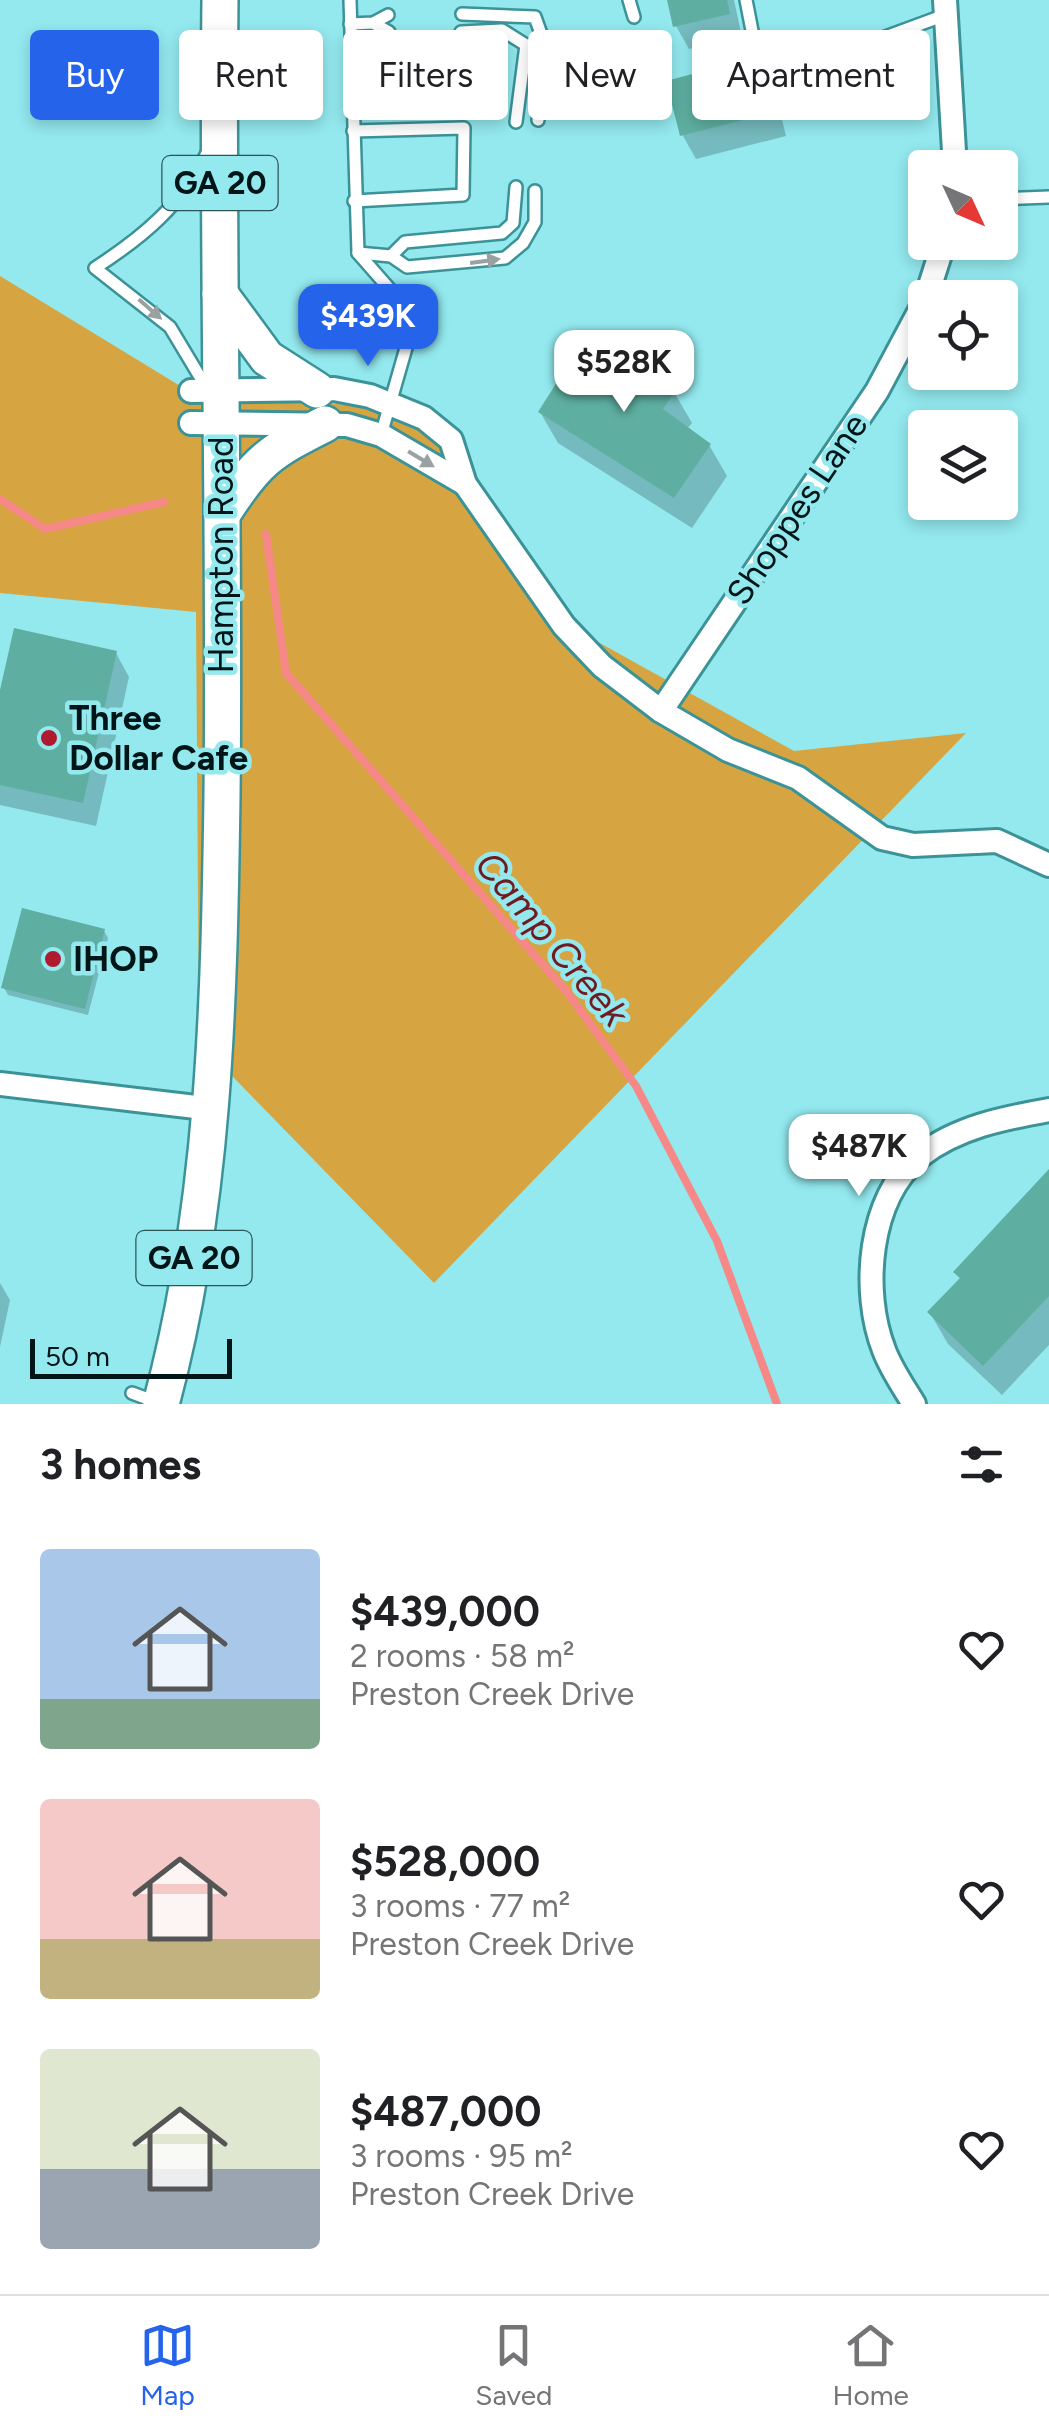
<!DOCTYPE html>
<meta charset="utf-8">
<style>
:root{--surface:#fff;--page:#f2f2f2;--text:#202124;--muted:#757577;--line:#e0e0e0;--accent:#2563eb}
body{margin:0;font-family:Figtree,sans-serif;background:var(--page);color:var(--text);height:100vh;display:flex;flex-direction:column;font-size:38px;white-space:nowrap}
*{box-sizing:border-box;margin:0}
p{font-size:32px;color:var(--muted)}
.icon{flex:none;width:55px;height:55px;fill:none;stroke:currentColor;stroke-width:2;stroke-linecap:round;stroke-linejoin:round}
.map{position:relative;height:1404px;overflow:hidden}
.drawer{display:flex;flex-direction:column;background:var(--surface);flex:1}
.drawer>*{flex:none}
.top-card{position:absolute;left:30px;top:30px;width:990px;height:90px;display:flex;gap:20px}
.needle{width:65px;rotate:134deg}
.fabs{position:absolute;left:908px;top:150px;display:grid;gap:20px}
.fabs a{display:grid;place-items:center;width:110px;height:110px;border-radius:10px;background:var(--surface);box-shadow:0 5px 15px #0003;font-size:50px}
.scale{position:absolute;left:30px;bottom:25px;width:202px;box-sizing:border-box;padding-left:10px;border:5px solid #001517;border-top:0;font-size:28px;line-height:35px;white-space:nowrap;color:#001517;-webkit-text-stroke:8px #93e9ee;paint-order:stroke}
.price{position:absolute;translate:-50% -85px;padding:0 22px;border-radius:20px;background:#fff;color:#222;font-size:32px;line-height:65px;filter:drop-shadow(0 2px 5px #0008)}
.price::after{content:'';position:absolute;left:50%;top:60px;width:30px;height:22px;margin-left:-15px;background:inherit;clip-path:polygon(0 0,100% 0,50% 100%)}
.price.current{background:var(--accent);color:#fff}
ul{padding:0;list-style:none}
li{display:flex;align-items:center;gap:30px;height:250px;padding:0 40px}
li span{display:grid;place-items:center;flex:none;width:280px;height:200px;border-radius:10px;color:#555}
li>.icon{margin-inline-start:auto}
span .icon{width:120px;height:120px;fill:#fffc;stroke-width:1}
li b{font-size:42px}
h2{display:flex;justify-content:space-between;align-items:center;height:120px;padding:0 40px;font-size:42px}
.tag{padding:0 35px;border-radius:10px;background:var(--surface);box-shadow:0 5px 15px #0003;font-size:35px;line-height:90px}
.tag.current{background:var(--accent);color:#fff}
.tabs{display:flex;justify-content:space-around;align-items:center;height:140px;border-top:2px solid var(--line);background:var(--surface);font-size:28px;color:var(--muted)}
.tabs a{display:grid;justify-items:center;gap:5px}
.tabs .current{color:var(--accent)}
.map>svg:first-child{display:block}
</style>
<div class="map">
<svg width="1049" height="1404" viewBox="0 0 1049 1404">
<rect width="100%" height="100%" fill="#93e9ee"/>
<path fill="#d6a542" d="M0,276L195,395L428,410L580,632L794,751L966,733L434,1283L199,1042L196,612L0,593Z"/>
<g fill="#0003">
<path d="M670,0H734L742,37L689,49L676,26Z"/>
<path d="M759,59L773,83L786,136L696,159L683,136L669,83Z"/>
<path d="M674,392L692,423L687,429L709,445L727,476L692,528L558,443L540,412Z"/>
<path d="M116,653L129,677L96,826L0,805V702Z"/>
<path d="M104,931L108,938L88,1015L8,995L4,988Z"/>
<path d="M1049,1173V1345L1002,1395L948,1344L930,1313L961,1281L956,1272Z"/>
<path d="M0,1283L10,1300L0,1347Z"/>
</g>
<g fill="none" stroke-linecap="round" stroke-linejoin="round">
<g stroke="#f68887" stroke-width="8">
<path d="M0,499L45,529L164,502"/>
<path d="M266,534L286,673L566,991L636,1086L717,1241L777,1404"/>
</g>
</g>
<g fill="#5eafa1">
<path d="M667,0H727L730,14L673,27Z"/>
<path d="M760,56L775,112L680,136L666,81Z"/>
<path d="M590,330L676,390L663,409L711,444L674,498L538,412Z"/>
<path d="M14,628L117,651L83,803L0,785V690Z"/>
<path d="M22,908L105,929L85,1009L1,988Z"/>
<path d="M1049,1169V1296L983,1366L927,1312L960,1278L953,1272Z"/>
</g>
<g fill="none" stroke-linecap="round" stroke-linejoin="round">
<g stroke="#3b9398" stroke-width="16">
<g id="service">
<path d="M350,0L358,253L408,310L410,334L381,435"/>
<path d="M629,0L634,17"/>
<path d="M746,0L755,46L775,61L804,67L945,15"/>
<path d="M462,14L535,17L545,45L538,120"/>
<path d="M373,23L389,32"/>
<path d="M350,24L373,23L388,15"/>
<path d="M461,32L502,30L526,45L516,122"/>
<path d="M353,131L464,128L463,195L354,201"/>
<path d="M208,151C183,204 143,237 95,268L170,327L209,392"/>
<path d="M1000,199L1049,197"/>
<path d="M358,253L391,256L407,267L505,258L523,243L535,222V191"/>
<path d="M391,256L405,242L502,233L513,223L516,187"/>
<path d="M132,1393L156,1402"/>
</g>
</g>
<g stroke="#3b9398" stroke-width="28">
<g id="minor">
<path d="M945,0L955,168"/>
<path d="M926,298L944,242"/>
<path d="M191,391L334,389L370,396L424,418L451,440L465,484L564,626L602,666L661,711L728,750L798,778L882,838L913,845L997,841L1049,865"/>
<path d="M191,423L347,425L381,435L465,484"/>
<path d="M661,711L877,391L925,301"/>
<path d="M0,1084L213,1109"/>
<path d="M914,1404C903,1386 891,1369 884,1350C861,1292 868,1197 920,1156C957,1127 1004,1118 1049,1110"/>
</g>
</g>
<g stroke="#3b9398" stroke-width="40">
<g id="primary">
<path d="M220,294L267,358L317,390"/>
<path d="M222,515C256,461 269,452 325,424"/>
<path d="M161,1404C215,1204 219,1002 222,796C225,530 217,265 220,0"/>
</g>
</g>
<use href="#service" stroke="#fff" stroke-width="11"/>
<use href="#minor" stroke="#fff" stroke-width="22"/>
<use href="#primary" stroke="#fff" stroke-width="35"/>
</g>
<defs><path id="oneway-solid" d="M-6-.8H1V-3.2L6.5 0L1 3.2V.8H-6Z" transform="scale(2.5)"/></defs>
<g fill="#99a1a2">
<use href="#oneway-solid" transform="translate(485 261) rotate(-8)"/>
<use href="#oneway-solid" transform="translate(150 309) rotate(41)"/>
<use href="#oneway-solid" transform="translate(421 459) rotate(31)"/>
</g>
<g fill="#ae1a2e" stroke="#93e9ee" stroke-width="4">
<circle cx="49" cy="738" r="10"/>
<circle cx="53" cy="959" r="10"/>
</g>
<g text-anchor="middle" stroke-width="9" stroke-linejoin="round" paint-order="stroke">
<g fill="#93e9ee" stroke="#2c5558" stroke-width="2.5">
<rect x="162.5" y="156" width="115" height="54" rx="8"/>
<rect x="136.5" y="1231" width="115" height="54" rx="8"/>
</g>
<g font-size="32" font-weight="bold" fill="#001517">
<text x="220" y="194">GA 20</text>
<text x="194" y="1269">GA 20</text>
</g>
<g font-size="35" fill="#001517" stroke="#93e9ee">
<text transform="translate(797 509) rotate(-56)" y="12">Shoppes Lane</text>
<text transform="translate(221 555) rotate(-90)" y="12">Hampton Road</text>
</g>
<g font-size="35" font-weight="bold" fill="#001517" stroke="#93e9ee" text-anchor="start">
<text x="69" y="730">Three<tspan x="69" dy="40">Dollar Cafe</tspan></text>
<text x="73" y="971">IHOP</text>
</g>
<g font-size="38" font-style="italic" fill="#701b21" stroke="#93e9ee">
<text transform="translate(552 939) rotate(50)" y="13">Camp Creek</text>
</g>
</g>
</svg>
<div class="fabs">
<a><svg class="needle" viewBox="-14 -14 28 28"><path d="M0-13l5 13h-10z" fill="#e53935"/><path d="M0 13l5-13h-10z" fill="#757577"/></svg></a>
<a><svg class="icon" aria-label="locate" viewBox="0 0 24 24"><circle cx="12" cy="12" r="6"/><path d="M12 2v4M12 18v4M2 12h4M18 12h4"/></svg></a>
<a><svg class="icon" aria-label="layers" viewBox="0 0 24 24"><path d="M12 4l9 5-9 5-9-5zM3 14l9 5 9-5"/></svg></a>
</div>
<div class="scale">50 m</div>
<b class="price current" style="left:368px;top:369px">$439K</b>
<b class="price" style="left:624px;top:415px">$528K</b>
<b class="price" style="left:859px;top:1199px">$487K</b>
<div class="top-card">
<a class="tag current">Buy</a>
<a class="tag">Rent</a>
<a class="tag">Filters</a>
<a class="tag">New</a>
<a class="tag">Apartment</a>
</div>
</div>
<section class="drawer">
<h2>3 homes<svg class="icon" aria-label="filters" viewBox="0 0 24 24"><path d="M4 7h16M4 17h16"/><circle cx="9" cy="7" r="2"/><circle cx="15" cy="17" r="2"/></svg></h2>
<ul>
<li><span style="background:linear-gradient(#a9c7e8 75%,#7fa58c 0)"><svg class="icon" aria-label="home" viewBox="0 0 24 24"><path d="M3 11l9-7 9 7M6 9v11h12V9"/></svg></span><div><b>$439,000</b><p>2 rooms · 58 m²</p><p>Preston Creek Drive</p></div><svg class="icon" aria-label="heart" viewBox="0 0 24 24"><path d="M12 20l-8-8c-3-5 5-10 8-4 3-6 11-1 8 4z"/></svg></li>
<li><span style="background:linear-gradient(#f6c9c9 70%,#c2b280 0)"><svg class="icon" aria-label="home" viewBox="0 0 24 24"><path d="M3 11l9-7 9 7M6 9v11h12V9"/></svg></span><div><b>$528,000</b><p>3 rooms · 77 m²</p><p>Preston Creek Drive</p></div><svg class="icon" aria-label="heart" viewBox="0 0 24 24"><path d="M12 20l-8-8c-3-5 5-10 8-4 3-6 11-1 8 4z"/></svg></li>
<li><span style="background:linear-gradient(#dfe7d0 60%,#9aa5b1 0)"><svg class="icon" aria-label="home" viewBox="0 0 24 24"><path d="M3 11l9-7 9 7M6 9v11h12V9"/></svg></span><div><b>$487,000</b><p>3 rooms · 95 m²</p><p>Preston Creek Drive</p></div><svg class="icon" aria-label="heart" viewBox="0 0 24 24"><path d="M12 20l-8-8c-3-5 5-10 8-4 3-6 11-1 8 4z"/></svg></li>
</ul>
</section>
<nav class="tabs">
<a class="current"><svg class="icon" aria-label="map" viewBox="0 0 24 24"><path d="M3 6l6-2 6 2 6-2v14l-6 2-6-2-6 2zM9 4v14M15 6v14"/></svg>Map</a>
<a><svg class="icon" aria-label="saved" viewBox="0 0 24 24"><path d="M7 4h10v16l-5-4-5 4z"/></svg>Saved</a>
<a><svg class="icon" aria-label="home" viewBox="0 0 24 24"><path d="M3 11l9-7 9 7M6 9v11h12V9"/></svg>Home</a>
</nav>
